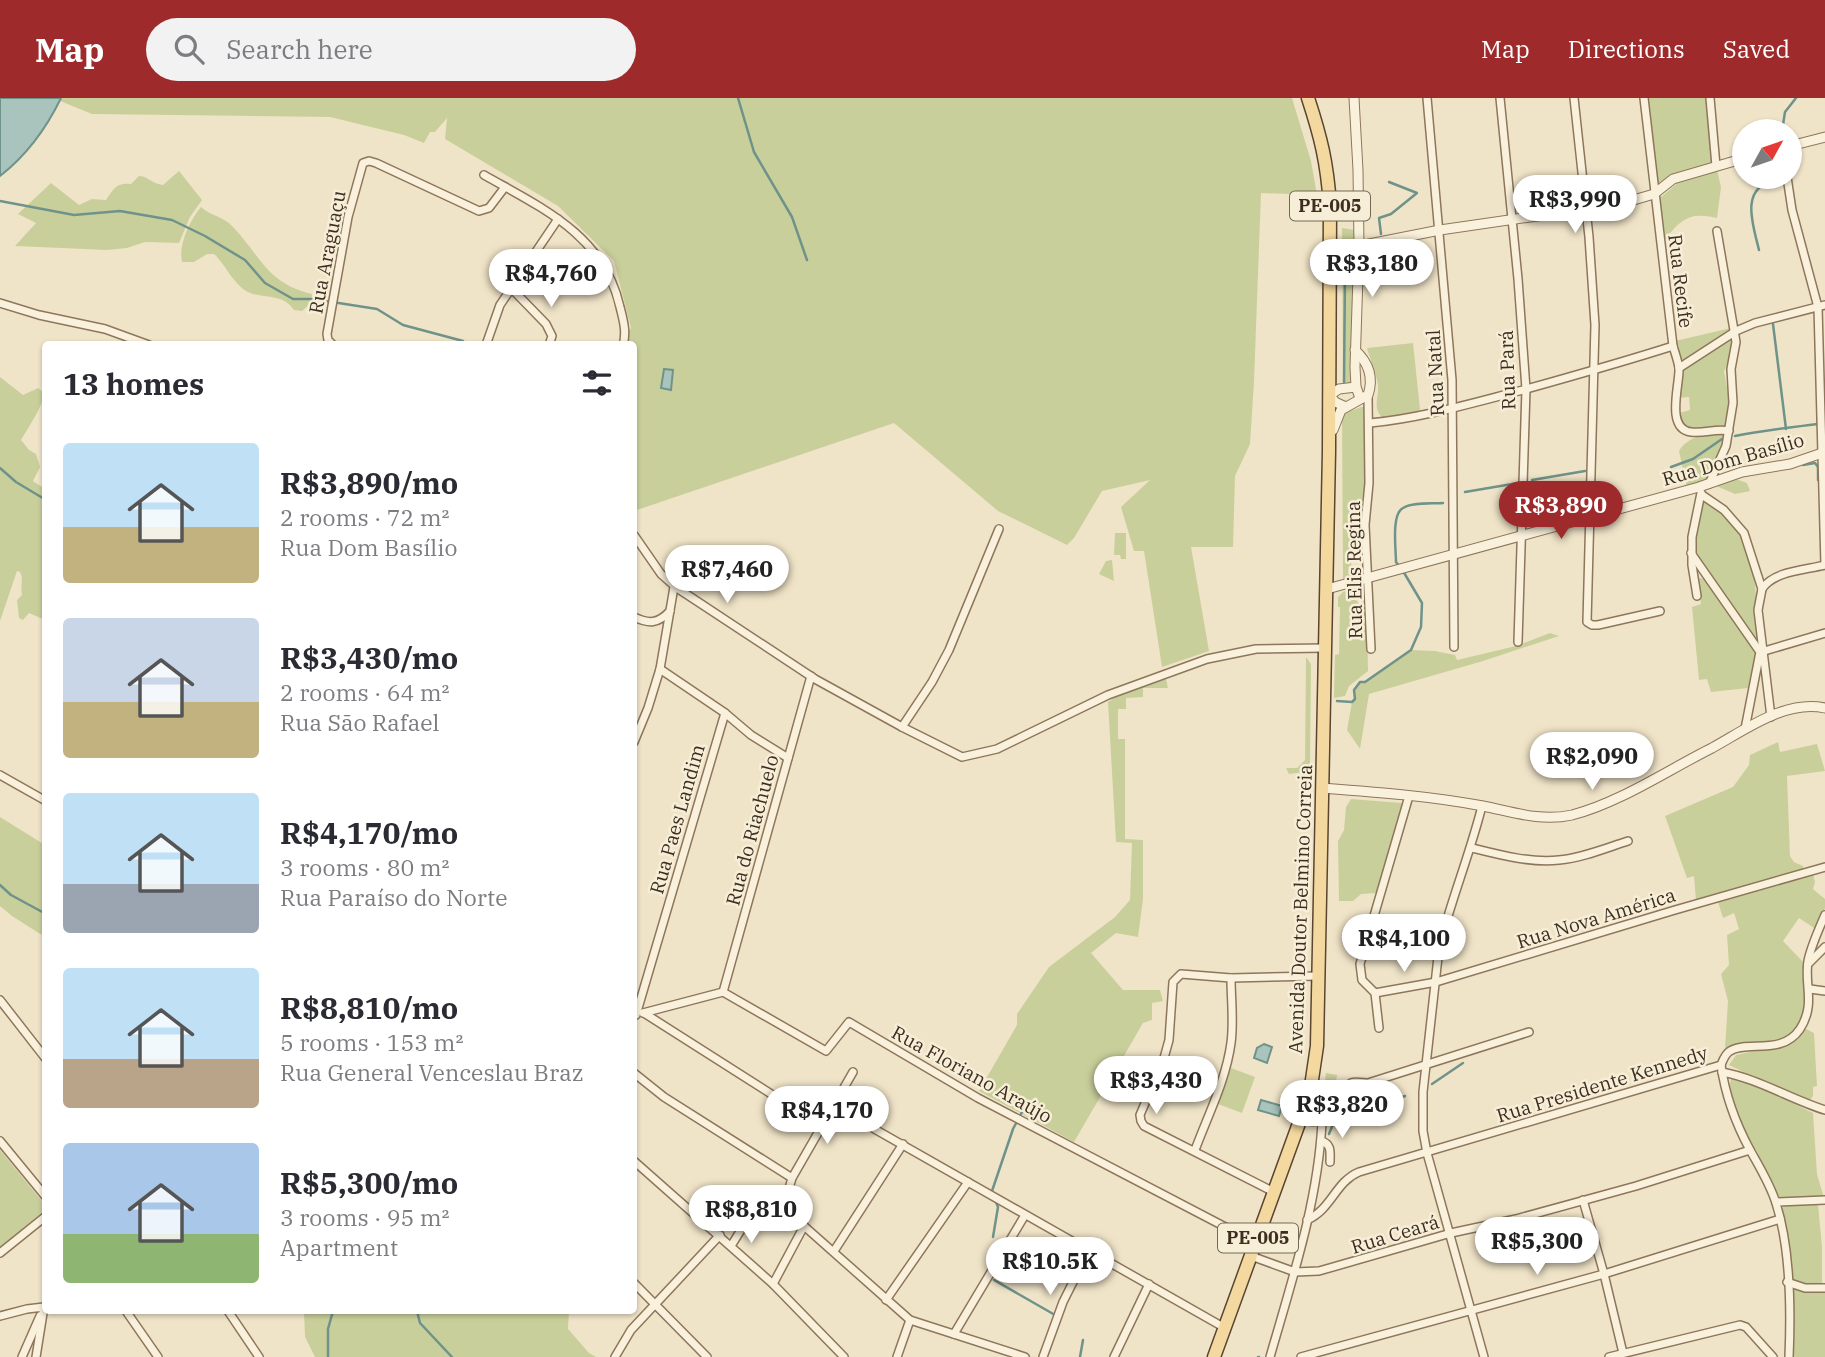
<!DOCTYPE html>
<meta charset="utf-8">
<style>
:root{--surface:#fff;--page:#f2f2f3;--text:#2b2b33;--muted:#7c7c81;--accent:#9e2a2b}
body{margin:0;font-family:"IBM Plex Serif",serif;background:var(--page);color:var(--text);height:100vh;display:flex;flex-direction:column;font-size:26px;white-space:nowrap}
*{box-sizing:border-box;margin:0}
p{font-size:23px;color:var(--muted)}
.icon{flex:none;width:38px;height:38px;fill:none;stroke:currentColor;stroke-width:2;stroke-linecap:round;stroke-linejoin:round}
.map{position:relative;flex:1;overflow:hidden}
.sheet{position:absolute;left:42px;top:243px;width:595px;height:973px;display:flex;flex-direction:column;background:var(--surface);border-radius:7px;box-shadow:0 2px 5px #0004}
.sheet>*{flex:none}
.needle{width:46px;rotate:50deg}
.controls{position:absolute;left:1732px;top:21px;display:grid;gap:14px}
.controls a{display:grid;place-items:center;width:70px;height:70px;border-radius:50%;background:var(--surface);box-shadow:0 2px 5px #0004;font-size:35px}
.price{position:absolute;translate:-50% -60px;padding:0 16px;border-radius:24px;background:#fff;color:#222;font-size:23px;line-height:46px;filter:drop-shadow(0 2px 4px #0008)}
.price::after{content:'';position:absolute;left:50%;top:42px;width:21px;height:16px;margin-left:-10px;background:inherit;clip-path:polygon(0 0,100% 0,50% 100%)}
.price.active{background:var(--accent);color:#fff}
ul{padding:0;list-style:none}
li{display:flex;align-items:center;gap:21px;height:175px;padding:0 21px}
li span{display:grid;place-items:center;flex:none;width:196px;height:140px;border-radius:7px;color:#555}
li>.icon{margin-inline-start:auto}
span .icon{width:84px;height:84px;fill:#fffc;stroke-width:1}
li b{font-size:30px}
h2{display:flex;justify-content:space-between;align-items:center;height:84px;padding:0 21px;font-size:30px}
header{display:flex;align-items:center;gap:42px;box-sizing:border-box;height:98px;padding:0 35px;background:var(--accent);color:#fff}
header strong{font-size:33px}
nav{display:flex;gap:38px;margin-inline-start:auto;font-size:24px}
.search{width:490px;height:63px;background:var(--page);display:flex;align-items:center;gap:18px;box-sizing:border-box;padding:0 24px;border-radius:38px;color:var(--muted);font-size:26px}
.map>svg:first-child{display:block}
</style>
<header>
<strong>Map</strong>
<div class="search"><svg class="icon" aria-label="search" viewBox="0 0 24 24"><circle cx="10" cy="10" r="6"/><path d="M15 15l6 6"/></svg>Search here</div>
<nav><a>Map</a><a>Directions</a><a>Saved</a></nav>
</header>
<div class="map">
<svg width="1825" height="1259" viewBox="0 0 1825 1259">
<rect width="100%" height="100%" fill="#f0e4c8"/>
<g fill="#c9cf9b">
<path d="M61,0H1292L1311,63L1317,97L1261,95L1254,284L1250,346L1235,378L1233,449H1191L1209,553L1162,569L1144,453H1134L1121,409L1150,382L1102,393L1074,440L1067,447L998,413L894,325L634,413V247H619L631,230L614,163L558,108L445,41L447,20L435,34H430L424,45L404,37L330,19L92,16L60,3Z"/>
<path d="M1644,0H1708L1714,65L1660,85L1652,82Z"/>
<path d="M1717,72L1721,89L1717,120C1689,114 1683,120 1665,141L1660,100L1680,83Z"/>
<path d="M179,73L202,102L190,119L179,145L145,144L127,150L107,152L15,148L36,125L18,116L51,85L79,107L92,101L106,102C113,91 117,84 131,86L139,78C147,78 153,86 163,87Z"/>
<path d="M201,109C211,118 223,118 233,129C263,161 267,185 312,196L311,205L302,213L294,212C284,197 269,200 253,196C235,191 227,168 214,156H207L194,164H182C178,147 190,122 201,109Z"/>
<path d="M1342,130L1355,132L1351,285L1349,289H1343Z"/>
<path d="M1731,230L1686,262L1681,261L1675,243Z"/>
<path d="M1733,237V249L1724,274L1730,305L1728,329C1711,330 1692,336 1680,323L1679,315L1690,312L1689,299L1678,300L1681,271Z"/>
<path d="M1413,245L1420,311L1417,316L1383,320C1372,311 1379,300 1378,288C1377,276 1370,262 1367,250Z"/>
<path d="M0,279L23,297L38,290L45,296C40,312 30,327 21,342L29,352L36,356L40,369L33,383L45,391V522L29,515L23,522L19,520L17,502L22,497C20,488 24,481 20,474L17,473L0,523Z"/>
<path d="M1361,309H1366L1368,358L1364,393L1354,433L1350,482H1343L1342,319L1345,315Z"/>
<path d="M1722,333L1727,338L1709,382L1687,390L1679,353C1688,338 1707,336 1722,333Z"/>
<path d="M1736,381L1747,385L1750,393L1735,396L1716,388Z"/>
<path d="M1702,401C1715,410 1731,420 1739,433C1760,469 1755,512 1760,551L1695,452L1696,434Z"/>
<path d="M1115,435H1126V461H1121L1120,457H1114Z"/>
<path d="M1112,462L1114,483L1099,476L1106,463Z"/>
<path d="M1699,480L1707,481L1758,557L1748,590L1711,594L1707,581L1699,582L1692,509L1701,506L1698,489Z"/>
<path d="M1355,490L1356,502L1367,516L1368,573L1349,588L1345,598L1334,600L1335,557L1339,556L1340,509H1338V499L1343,494Z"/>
<path d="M1550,535L1559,538L1483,563L1369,596L1360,651L1347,632L1352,604L1355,601L1354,592L1360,584H1365L1411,552L1435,553L1455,557L1457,562L1516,548Z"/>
<path d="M1306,559L1311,566L1310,668L1304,674L1289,676L1286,670H1297L1305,662Z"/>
<path d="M1166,581L1168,590H1143V599L1126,600V611H1118V641H1125V741L1143,742V801L1138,839L1116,835L1091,855L1123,892H1160L1163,903L1152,905V922L1143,925L1074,1044L979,993L1017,927V916L1049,869L1115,819L1130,802L1132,745L1116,744L1108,604L1120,596Z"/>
<path d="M1778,644L1780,654L1817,646L1825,673L1787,678L1790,758L1794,764L1803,768L1804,773L1696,803L1694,778L1687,780L1665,718L1733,689L1749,667L1750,657Z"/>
<path d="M1351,701L1402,705L1377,795L1361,796L1353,803H1339L1338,743L1344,732L1346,709Z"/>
<path d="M0,719L45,747V839L12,818L0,808Z"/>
<path d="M1813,776L1815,784L1813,791L1825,801V810L1817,832L1799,820L1783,843L1805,866C1807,943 1798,943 1725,950L1728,903L1721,876L1729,867L1727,837L1739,831L1734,815L1723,820L1718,804Z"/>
<path d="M1806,931L1814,935L1817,988L1813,989V998L1810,1002H1802L1729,967L1736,957L1777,948Z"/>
<path d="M1231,970L1255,979L1242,1015L1218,1006Z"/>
<path d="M1326,975L1337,977L1335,991L1344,992L1343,1002L1331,1011L1322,1010Z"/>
<path d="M1735,980L1746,982L1813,1015L1817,1076L1824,1100L1779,1102L1745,1040L1729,990L1731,981Z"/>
<path d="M0,1052L46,1108L45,1112L0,1149Z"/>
<path d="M1794,1104L1818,1106L1822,1149V1187L1811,1188L1794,1184L1792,1180L1782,1113L1784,1107Z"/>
<path d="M1793,1191L1825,1194V1259H1792Z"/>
<path d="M304,1213H569L568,1231L589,1255L596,1259H315L305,1239Z"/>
</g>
<g fill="#a9c4bc" stroke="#6f938a" stroke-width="2">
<path d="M0,0H61C46,31 27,57 0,78Z"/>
<path d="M664,271L673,272L671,292L661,290Z"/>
<path d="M1264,946L1272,949L1267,965L1254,960L1257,950Z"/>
<path d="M1261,1002L1282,1008L1279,1018L1258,1012Z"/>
</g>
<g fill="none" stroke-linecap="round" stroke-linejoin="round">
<g stroke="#6f938a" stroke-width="2.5">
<path d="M738,0L754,54L792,119L807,162"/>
<path d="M1782,33L1785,14L1796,0"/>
<path d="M0,103L74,117L120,113L172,122L205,138L245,162L265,185L293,201H313L377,211L403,227L463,243"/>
<path d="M1381,136L1379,120L1391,116L1417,95L1389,84"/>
<path d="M1344,143L1345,177"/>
<path d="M1759,152C1753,127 1739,89 1775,83L1776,79"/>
<path d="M1773,226L1786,331"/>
<path d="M1344,284L1345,178"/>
<path d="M1735,338C1765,332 1795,329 1825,325"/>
<path d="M1803,367L1815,365L1818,369V382"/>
<path d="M1671,369L1693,361L1722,341"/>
<path d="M0,370L16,384L46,402"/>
<path d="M1532,382L1585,373"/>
<path d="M1465,394L1518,385"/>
<path d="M1399,468L1396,464C1396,452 1391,416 1403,410C1413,404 1432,406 1443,405"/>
<path d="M1337,603L1352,604L1355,601L1354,592L1360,584H1365L1411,552L1421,529L1422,505L1403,473"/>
<path d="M0,787L11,797L46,816"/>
<path d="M1432,986L1463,965"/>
<path d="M1367,1019L1385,1005L1405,998"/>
<path d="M1329,1036L1333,1026"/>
<path d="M994,1097L992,1093L1013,1031L1023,1012"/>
<path d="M993,1139L998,1109L996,1104"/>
<path d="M994,1182L1055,1217"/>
<path d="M417,1213L420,1225L452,1259"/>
<path d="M328,1259V1231L333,1213"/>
<path d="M1080,1259L1083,1242"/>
<path d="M1258,1259H1259"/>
</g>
<g stroke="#8d765c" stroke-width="10">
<g id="minor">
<path d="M1427,0L1452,282L1454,549"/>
<path d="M1500,0L1518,181L1526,291L1518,544"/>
<path d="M1574,0L1589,139L1595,227L1587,524L1592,527H1598L1660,513"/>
<path d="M1644,0L1673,248C1675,255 1678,263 1679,270C1680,286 1665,331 1691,334C1704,336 1716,330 1729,333"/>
<path d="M1710,0L1716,68"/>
<path d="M484,77C542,110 604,137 620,209C623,221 627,234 623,247"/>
<path d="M1787,79L1792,112L1818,209L1825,467"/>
<path d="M511,190L546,226L552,238L549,247"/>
<path d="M0,205L39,217L105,231L149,247"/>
<path d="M333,247L328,242L327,236L348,119L363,65L369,63L376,65L479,113L489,110L505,89"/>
<path d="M486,247L500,207L558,121"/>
<path d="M1679,270L1736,233L1755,225L1825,207"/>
<path d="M1368,297L1369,385L1365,427L1371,551"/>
<path d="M1370,325C1422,320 1472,305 1523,292C1573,278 1623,264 1673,248"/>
<path d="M1709,386L1726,348L1733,305L1731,271L1736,244L1717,133"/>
<path d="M1702,397L1724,412L1744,435L1762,491L1758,512L1771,619"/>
<path d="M634,437L661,476L677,490L815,581L902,629L962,659L997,651L1108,597L1207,561L1256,551L1326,550"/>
<path d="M1691,455L1760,554L1745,631"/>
<path d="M1762,491C1773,473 1806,472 1825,467"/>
<path d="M1697,498L1692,467V439L1701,395"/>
<path d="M634,519C649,526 658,526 670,513"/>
<path d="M1761,554L1825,535"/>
<path d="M660,571L725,615L751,637L788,660"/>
<path d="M902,629L932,584L949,552L999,431"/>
<path d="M634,644L648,610L660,571L674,489"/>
<path d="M0,677L46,703"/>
<path d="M1482,708C1470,756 1451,802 1439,850L1423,994V1033L1427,1055L1484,1259"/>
<path d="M1472,750C1500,757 1530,765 1559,762C1582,760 1606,750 1628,743"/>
<path d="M1808,866L1825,849"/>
<path d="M1810,891L1825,893"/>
<path d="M723,894L826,953L849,924L978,1000L1256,1145"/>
<path d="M723,894L811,578"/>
<path d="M1375,895L1436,884L1675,812L1825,769"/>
<path d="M0,902L46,961"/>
<path d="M643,915L723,894"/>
<path d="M644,915L823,1029"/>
<path d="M636,917L725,615"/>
<path d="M1379,930L1375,895L1362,882L1360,866L1409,698"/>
<path d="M1721,967C1725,996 1736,1026 1750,1052C1760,1070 1770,1086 1776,1105C1790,1149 1791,1213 1789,1259"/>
<path d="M1722,974C1759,981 1790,1001 1825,1012"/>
<path d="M634,975L664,999L792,1080"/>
<path d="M834,1008L1225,1230"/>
<path d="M1301,1021C1316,1027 1335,1022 1344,1006C1346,1000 1346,988 1351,985C1355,983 1364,985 1368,985L1529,934"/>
<path d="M0,1043L46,1099"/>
<path d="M1321,1043C1332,1046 1330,1054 1330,1064"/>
<path d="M1195,1052C1208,1017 1226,982 1231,945C1234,923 1231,901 1231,880"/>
<path d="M634,1063L773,1186L844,1259"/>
<path d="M1274,1094L1144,1028L1141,1023L1140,1017L1164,960L1169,942L1173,884L1181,876L1231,880L1318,878"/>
<path d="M1583,1102L1604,1176L1623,1255"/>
<path d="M1776,1104L1825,1102"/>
<path d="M782,1115L792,1080L853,974"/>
<path d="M1307,1122C1332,1111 1335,1084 1359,1074L1721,967C1723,962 1725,956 1730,953C1747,942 1782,958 1800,931C1816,906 1804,887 1808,863C1811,848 1819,831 1825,817"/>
<path d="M731,1148L749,1119L756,1111L782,1115L804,1128L910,1222L1025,1259"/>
<path d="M834,1153L903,1046"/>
<path d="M0,1155L46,1118"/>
<path d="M1251,1158L1295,1174L1319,1173L1451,1135L1516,1121L1636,1088L1750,1052"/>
<path d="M1787,1184L1805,1190H1825"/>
<path d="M634,1185L707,1259"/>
<path d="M773,1186L804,1128"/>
<path d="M886,1202L968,1084"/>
<path d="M126,1213L158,1259"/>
<path d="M228,1213L259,1259"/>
<path d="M0,1218L27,1211L44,1209L36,1259"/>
<path d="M954,1236L1025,1117"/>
<path d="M22,1259L40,1218"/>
<path d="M615,1259L631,1232L720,1137"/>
<path d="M897,1259L910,1222"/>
<path d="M1043,1259L1063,1204L1089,1152"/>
<path d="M1114,1259L1149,1186"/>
<path d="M1270,1259C1292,1182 1318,1104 1322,1024"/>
<path d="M1301,1259L1604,1176L1780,1121"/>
<path d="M1609,1259L1740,1227L1746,1229L1773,1259"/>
</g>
</g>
<g stroke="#8d765c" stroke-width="11">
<g id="tertiary">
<path d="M1354,0L1358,72L1359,148L1355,269L1356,289L1360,300"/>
<path d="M1790,48L1825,39"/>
<path d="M1359,148L1440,132L1585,111L1637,101L1654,96L1673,81L1745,60"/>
<path d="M1346,309L1335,304L1330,297L1339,291L1356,289"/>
<path d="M1333,332L1341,312L1368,297C1374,279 1368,264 1355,252"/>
<path d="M1327,491L1699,389L1742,374L1790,366L1825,354"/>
<path d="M1323,690C1376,694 1430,698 1483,708C1513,714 1541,724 1572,717C1619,705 1668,672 1712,650C1745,632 1786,601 1825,610"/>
</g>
</g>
<g stroke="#5b4430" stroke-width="15">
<path id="primary" d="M1214,1259L1310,995L1317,948L1329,353L1330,107C1327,64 1321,40 1308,0"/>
</g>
<use href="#minor" stroke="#faf1dc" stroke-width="7"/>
<use href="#tertiary" stroke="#faf1dc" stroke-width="9"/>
<use href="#primary" stroke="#f3d9a0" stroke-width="12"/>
</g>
<g text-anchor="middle" stroke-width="5" stroke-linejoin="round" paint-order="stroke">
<g fill="#f7eed8" stroke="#756857" stroke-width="2">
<rect x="1290" y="93.5" width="80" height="29" rx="5"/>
<rect x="1218" y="1125.5" width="80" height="29" rx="5"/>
</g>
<g font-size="18" font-weight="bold" fill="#3d2e20">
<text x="1330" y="114">PE-005</text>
<text x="1258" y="1146">PE-005</text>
</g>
<g font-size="19" fill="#3d2e20" stroke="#f7eed8">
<text transform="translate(327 154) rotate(-79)" y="7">Rua Araguaçu</text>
<text transform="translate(1681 183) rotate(83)" y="7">Rua Recife</text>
<text transform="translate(1507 272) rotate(-92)" y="7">Rua Pará</text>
<text transform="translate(1435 275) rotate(-93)" y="7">Rua Natal</text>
<text transform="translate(1733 361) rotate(-16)" y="7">Rua Dom Basílio</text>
<text transform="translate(1354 472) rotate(-91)" y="7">Rua Elis Regina</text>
<text transform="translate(677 721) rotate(-74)" y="7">Rua Paes Landim</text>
<text transform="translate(752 732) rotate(-75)" y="7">Rua do Riachuelo</text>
<text transform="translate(1300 811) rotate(-88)" y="7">Avenida Doutor Belmino Correia</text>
<text transform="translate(1596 820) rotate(-17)" y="7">Rua Nova América</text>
<text transform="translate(972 976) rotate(29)" y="7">Rua Floriano Araújo</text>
<text transform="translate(1602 986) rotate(-17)" y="7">Rua Presidente Kennedy</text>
<text transform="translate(1395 1136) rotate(-17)" y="7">Rua Ceará</text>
</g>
</g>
</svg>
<div class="controls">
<a><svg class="needle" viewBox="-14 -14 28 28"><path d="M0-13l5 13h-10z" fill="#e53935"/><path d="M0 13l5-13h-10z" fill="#7c7c81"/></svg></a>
</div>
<b class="price" style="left:1575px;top:137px">R$3,990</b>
<b class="price" style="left:1372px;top:201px">R$3,180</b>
<b class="price" style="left:551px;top:211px">R$4,760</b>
<b class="price active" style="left:1561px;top:443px">R$3,890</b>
<b class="price" style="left:727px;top:507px">R$7,460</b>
<b class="price" style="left:1592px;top:694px">R$2,090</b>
<b class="price" style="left:1404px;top:876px">R$4,100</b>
<b class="price" style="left:1156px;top:1018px">R$3,430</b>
<b class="price" style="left:1342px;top:1042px">R$3,820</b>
<b class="price" style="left:827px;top:1048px">R$4,170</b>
<b class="price" style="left:751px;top:1147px">R$8,810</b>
<b class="price" style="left:1537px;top:1179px">R$5,300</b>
<b class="price" style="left:1050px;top:1199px">R$10.5K</b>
<section class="sheet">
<h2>13 homes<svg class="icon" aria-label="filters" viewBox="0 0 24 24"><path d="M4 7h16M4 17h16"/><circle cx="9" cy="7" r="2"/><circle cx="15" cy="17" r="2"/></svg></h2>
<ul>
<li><span style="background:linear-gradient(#bfe0f5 60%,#c2b280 0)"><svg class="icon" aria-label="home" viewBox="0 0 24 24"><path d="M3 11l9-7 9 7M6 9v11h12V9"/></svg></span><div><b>R$3,890/mo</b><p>2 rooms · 72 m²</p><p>Rua Dom Basílio</p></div></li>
<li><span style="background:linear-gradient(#c9d6e8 60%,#c2b280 0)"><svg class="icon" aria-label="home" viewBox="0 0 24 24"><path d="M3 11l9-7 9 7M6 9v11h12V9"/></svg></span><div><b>R$3,430/mo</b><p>2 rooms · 64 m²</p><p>Rua São Rafael</p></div></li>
<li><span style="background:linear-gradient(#bfe0f5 65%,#9aa5b1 0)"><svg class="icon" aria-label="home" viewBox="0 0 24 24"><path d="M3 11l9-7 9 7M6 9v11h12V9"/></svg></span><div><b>R$4,170/mo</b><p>3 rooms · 80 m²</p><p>Rua Paraíso do Norte</p></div></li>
<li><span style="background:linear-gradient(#bfe0f5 65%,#b9a48a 0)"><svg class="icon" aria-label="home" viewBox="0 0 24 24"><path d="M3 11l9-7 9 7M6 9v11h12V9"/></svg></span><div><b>R$8,810/mo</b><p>5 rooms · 153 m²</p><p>Rua General Venceslau Braz</p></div></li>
<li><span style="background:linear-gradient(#a9c7e8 65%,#8fb573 0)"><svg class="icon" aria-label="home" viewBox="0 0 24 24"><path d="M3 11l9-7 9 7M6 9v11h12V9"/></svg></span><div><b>R$5,300/mo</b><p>3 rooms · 95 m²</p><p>Apartment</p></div></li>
</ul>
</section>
</div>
